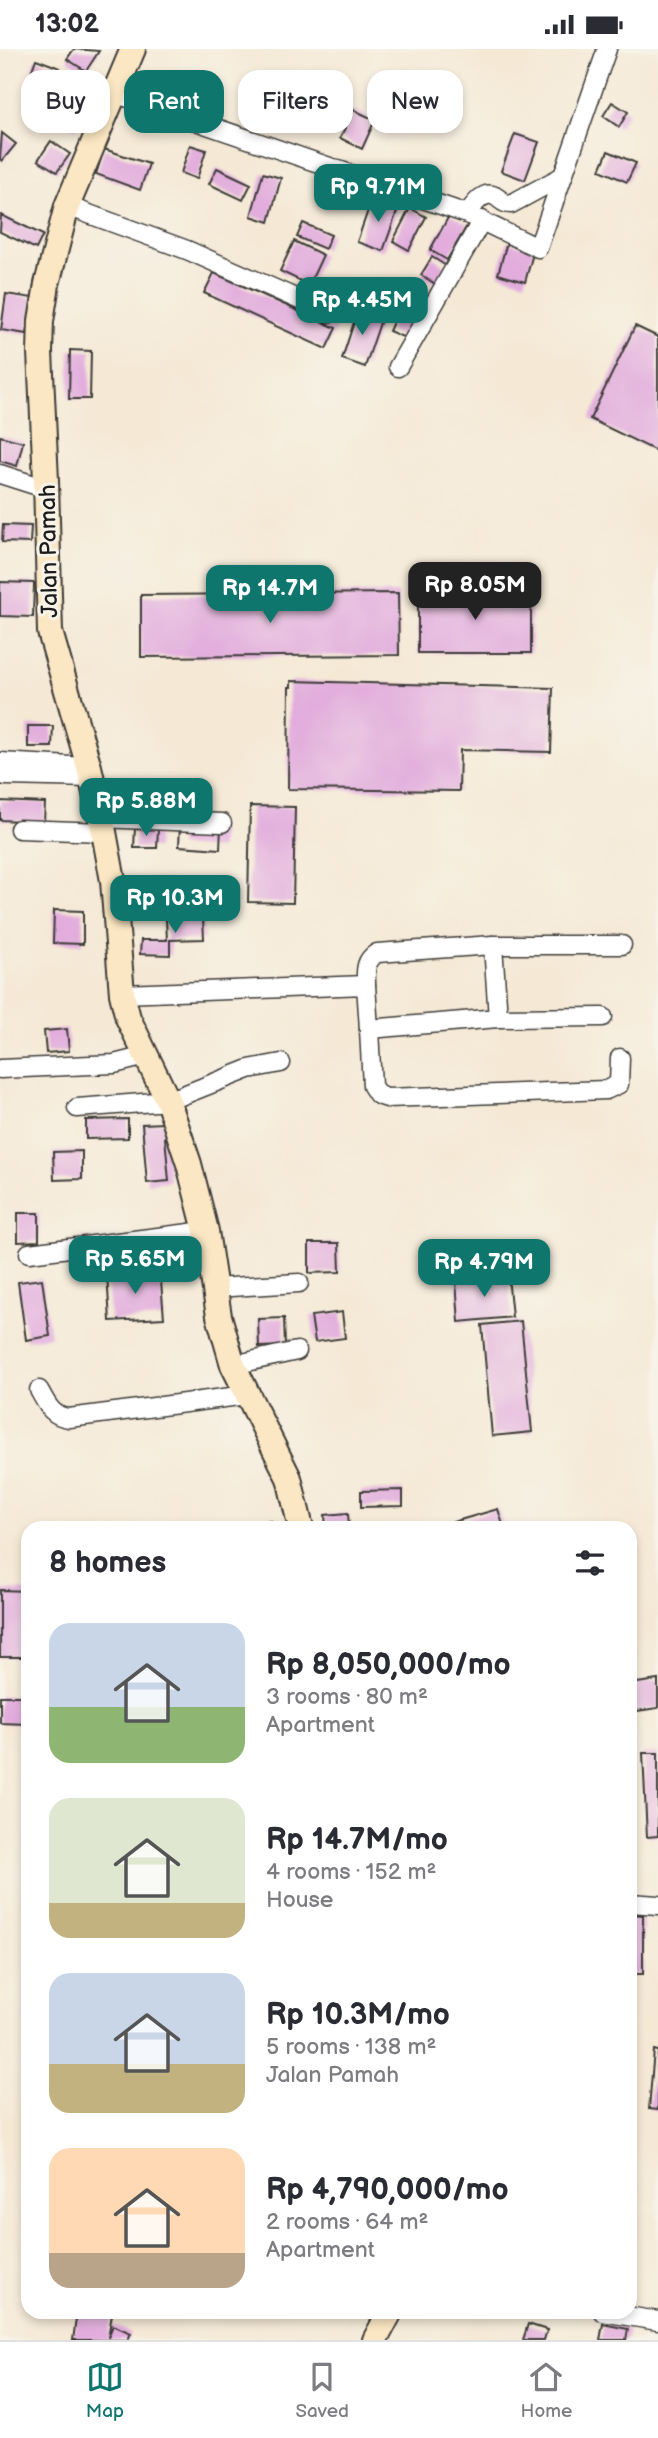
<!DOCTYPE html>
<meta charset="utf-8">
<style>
:root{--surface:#fff;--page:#f2f2f3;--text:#2b2b33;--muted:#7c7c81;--line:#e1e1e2;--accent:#0f766e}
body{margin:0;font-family:"Balsamiq Sans",sans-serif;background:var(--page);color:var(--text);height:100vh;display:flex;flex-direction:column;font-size:26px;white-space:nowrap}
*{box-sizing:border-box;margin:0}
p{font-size:23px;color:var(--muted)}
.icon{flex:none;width:38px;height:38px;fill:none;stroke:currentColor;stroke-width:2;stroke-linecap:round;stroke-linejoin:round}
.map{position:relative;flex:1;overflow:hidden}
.sheet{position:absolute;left:21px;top:1472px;width:616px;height:798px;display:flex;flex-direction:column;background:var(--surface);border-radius:21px;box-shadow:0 4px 10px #0003}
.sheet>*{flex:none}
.banner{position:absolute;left:21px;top:21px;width:616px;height:63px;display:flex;gap:14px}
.price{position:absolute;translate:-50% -60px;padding:0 16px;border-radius:14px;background:var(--accent);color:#fff;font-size:23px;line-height:46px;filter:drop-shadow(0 2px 4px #0008)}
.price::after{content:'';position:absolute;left:50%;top:42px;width:21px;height:16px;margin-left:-10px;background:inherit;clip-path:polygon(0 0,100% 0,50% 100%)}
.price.current{background:#222;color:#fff}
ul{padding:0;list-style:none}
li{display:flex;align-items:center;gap:21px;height:175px;padding:0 28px}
li span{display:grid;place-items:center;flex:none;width:196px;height:140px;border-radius:21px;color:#555}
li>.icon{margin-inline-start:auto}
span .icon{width:84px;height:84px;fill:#fffc;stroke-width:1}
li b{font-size:30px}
h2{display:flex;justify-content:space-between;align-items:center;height:84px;padding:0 28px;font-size:30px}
.tag{padding:0 24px;border-radius:21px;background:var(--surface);box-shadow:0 4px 10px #0003;font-size:24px;line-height:63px}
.tag.current{background:var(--accent);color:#fff}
.status{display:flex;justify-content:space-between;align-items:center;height:49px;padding:0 35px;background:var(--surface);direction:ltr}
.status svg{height:19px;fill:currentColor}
.tab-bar{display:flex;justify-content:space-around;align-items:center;height:98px;border-top:2px solid var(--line);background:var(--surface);font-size:19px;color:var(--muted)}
.tab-bar a{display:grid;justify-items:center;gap:4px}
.tab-bar .current{color:var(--accent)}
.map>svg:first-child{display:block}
</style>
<div class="status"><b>13:02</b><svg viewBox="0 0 49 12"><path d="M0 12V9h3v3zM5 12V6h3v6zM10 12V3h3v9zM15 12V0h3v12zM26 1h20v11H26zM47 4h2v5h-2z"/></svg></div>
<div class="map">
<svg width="658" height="2291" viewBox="0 0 658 2291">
<rect width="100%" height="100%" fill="#f7f3e8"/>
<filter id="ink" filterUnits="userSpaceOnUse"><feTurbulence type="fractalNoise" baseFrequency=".0143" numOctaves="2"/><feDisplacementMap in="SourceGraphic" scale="14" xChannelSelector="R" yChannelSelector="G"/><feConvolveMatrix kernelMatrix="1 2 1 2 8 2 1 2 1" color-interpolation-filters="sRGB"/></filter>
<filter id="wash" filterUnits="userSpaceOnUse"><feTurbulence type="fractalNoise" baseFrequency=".00686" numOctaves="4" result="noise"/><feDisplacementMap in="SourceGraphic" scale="28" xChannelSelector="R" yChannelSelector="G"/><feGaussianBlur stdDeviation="1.57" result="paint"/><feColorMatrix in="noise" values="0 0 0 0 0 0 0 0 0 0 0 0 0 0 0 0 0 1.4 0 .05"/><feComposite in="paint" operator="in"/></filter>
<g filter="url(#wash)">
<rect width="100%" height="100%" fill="#f5e9d6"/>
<g id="blocks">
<g fill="#e2addd">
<path d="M74,0L99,2L86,22L67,10Z"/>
<path d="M36,10L60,19L51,43L27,34Z"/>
<path d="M66,23L93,32L77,80L50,71Z"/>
<path d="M294,30L319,41L304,78L278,67Z"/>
<path d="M612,53L628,63L619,78L603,67Z"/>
<path d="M354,61L375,71L362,100L340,89Z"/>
<path d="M2,84L16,95L2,112L0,110Z"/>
<path d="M515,85L539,93L525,131L501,122Z"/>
<path d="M51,92L70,105L57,123L38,111Z"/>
<path d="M190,96L206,101L197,130L181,124Z"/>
<path d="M104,100L149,115L140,141L96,125Z"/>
<path d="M608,102L636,114L627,133L600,121Z"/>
<path d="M217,119L251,135L243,151L209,135Z"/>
<path d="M263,124L281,129L269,173L251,167Z"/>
<path d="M373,147L399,157L383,202L357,193Z"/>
<path d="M410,159L426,168L409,201L393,192Z"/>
<path d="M450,165L468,175L447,211L430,201Z"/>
<path d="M1,166L43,186L36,200L0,183Z"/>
<path d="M303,174L331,186L325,200L297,188Z"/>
<path d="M294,192L323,206L309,236L280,222Z"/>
<path d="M507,193L534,201L525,233L498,225Z"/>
<path d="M432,208L448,218L437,236L421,226Z"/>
<path d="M214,224L336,279L326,300L204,244Z"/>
<path d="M6,245L33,249L27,285L1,281Z"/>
<path d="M359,258L383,265L365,318L342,310Z"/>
<path d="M397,264L420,274L412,292L389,282Z"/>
<path d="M635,277L658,288V403L590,370Z"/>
<path d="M70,301L91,302L90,350H69Z"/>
<path d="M0,387L23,393L17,417L0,412Z"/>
<path d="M3,476L31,477L30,494L2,493Z"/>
<path d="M0,533L34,534L33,568L0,567Z"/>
<path d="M531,542V604H418V543Z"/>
<path d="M398,544L399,606L141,608V546Z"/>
<path d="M291,632L553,639L551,703L460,701L459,742L288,740L289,638H291Z"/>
<path d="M28,677H53L52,698H28Z"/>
<path d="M0,752L45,754L44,773L0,771Z"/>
<path d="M250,757L295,758L293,854L248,853Z"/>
<path d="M180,775L221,778L220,800L179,797Z"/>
<path d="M135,779L158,780L157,799H134Z"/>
<path d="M54,861L83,862V895L53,894Z"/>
<path d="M203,868L204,890L170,891V906L140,905L141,891H167L166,870Z"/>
<path d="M67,980L69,1002L46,1004L44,982Z"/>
<path d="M128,1070V1089L86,1090V1071Z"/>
<path d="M164,1074L172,1088H165L169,1132L147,1134L142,1075Z"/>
<path d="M82,1102V1130L54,1131L53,1103Z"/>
<path d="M18,1164H39V1192L18,1193Z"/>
<path d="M309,1194H339L340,1223L309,1224Z"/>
<path d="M160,1221L164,1269L110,1272L107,1225Z"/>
<path d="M508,1227L512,1268L459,1273L456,1232Z"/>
<path d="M42,1230L50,1287L26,1291L18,1233Z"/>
<path d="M342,1263L345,1289L315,1293L311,1267Z"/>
<path d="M284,1269L285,1297L259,1298L258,1270Z"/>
<path d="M521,1272L532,1383L492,1387L482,1276Z"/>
<path d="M403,1441V1457L361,1458V1442Z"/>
<path d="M498,1460L504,1479H455L453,1473Z"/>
<path d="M348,1464L349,1479H326L325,1466Z"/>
<path d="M271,1472L272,1479H236V1477Z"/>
<path d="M0,1541L28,1542V1608H0Z"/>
<path d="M658,1631V1659L630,1663V1635Z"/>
<path d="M0,1647H28V1675L0,1674Z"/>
<path d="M643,1704H658V1787L647,1788Z"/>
<path d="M630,1865L643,1866V1925H630Z"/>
<path d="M654,2001L658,2002V2061L649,2060Z"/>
<path d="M77,2263L112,2265L108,2289L113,2276L131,2284L128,2291H73Z"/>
<path d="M528,2275L547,2281L544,2291H523Z"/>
<path d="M603,2275L628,2280L626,2291H600Z"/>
</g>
</g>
</g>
<g filter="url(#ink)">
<use href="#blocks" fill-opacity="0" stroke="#3d3b38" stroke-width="2"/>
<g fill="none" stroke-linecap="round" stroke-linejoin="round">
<g stroke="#3d3b38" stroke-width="21">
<g id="street">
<path d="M114,44L467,165L538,199L607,0"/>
<path d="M67,157L187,201L329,264"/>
<path d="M467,165C474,156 483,141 495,147C502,151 502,155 511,155L563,127"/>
<path d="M398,318L482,171"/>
<path d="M0,425L47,440"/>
<path d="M0,713L71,717"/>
<path d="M1,713L2,726L6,727L91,729"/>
<path d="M101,769L222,774"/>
<path d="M19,780L104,783"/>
<path d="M493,896L498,969"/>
<path d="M366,936C366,922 364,912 377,904L493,896H622"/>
<path d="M122,945L366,936L369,980L498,969L603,968"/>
<path d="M369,980L372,1037L378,1046L387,1049L606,1041L619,1035L620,1009"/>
<path d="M0,1020L114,1015L146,1007"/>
<path d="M77,1059L168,1052L249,1020L281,1014"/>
<path d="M29,1204L206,1182"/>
<path d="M214,1239L299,1234"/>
<path d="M233,1316L297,1302"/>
<path d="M39,1341C47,1355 51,1367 69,1369L247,1346"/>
<path d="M630,1854L658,1856"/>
<path d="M603,2263L658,2272"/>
</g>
</g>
<g stroke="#3d3b38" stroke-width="28">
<g id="secondary">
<path d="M133,0L67,157L47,235L41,272L40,303L46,432L50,583L89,718L104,783L113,832L122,945L128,969L168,1052L189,1115L206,1182L219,1267L233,1316L289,1429L301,1479"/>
<path d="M375,2291L390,2263"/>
</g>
</g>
<use href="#street" stroke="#fff" stroke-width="18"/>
<use href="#secondary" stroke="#fbe7c3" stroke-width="24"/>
</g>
</g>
<g text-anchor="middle" stroke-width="6" stroke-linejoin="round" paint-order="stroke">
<g font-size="23" fill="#1c1c1c" stroke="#f7f3e8">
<text transform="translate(48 502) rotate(-91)" y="8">Jalan Pamah</text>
</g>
</g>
</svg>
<b class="price" style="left:378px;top:175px">Rp 9.71M</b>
<b class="price" style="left:362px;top:288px">Rp 4.45M</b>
<b class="price current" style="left:475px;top:573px">Rp 8.05M</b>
<b class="price" style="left:270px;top:576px">Rp 14.7M</b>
<b class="price" style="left:146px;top:789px">Rp 5.88M</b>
<b class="price" style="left:175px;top:886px">Rp 10.3M</b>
<b class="price" style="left:135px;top:1247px">Rp 5.65M</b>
<b class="price" style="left:484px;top:1250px">Rp 4.79M</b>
<div class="banner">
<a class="tag">Buy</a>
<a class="tag current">Rent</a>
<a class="tag">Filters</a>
<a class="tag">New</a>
</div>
<section class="sheet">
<h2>8 homes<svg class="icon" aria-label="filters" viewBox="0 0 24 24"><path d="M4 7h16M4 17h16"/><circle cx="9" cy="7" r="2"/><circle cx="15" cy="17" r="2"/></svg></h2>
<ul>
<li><span style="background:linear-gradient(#c9d6e8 60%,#8fb573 0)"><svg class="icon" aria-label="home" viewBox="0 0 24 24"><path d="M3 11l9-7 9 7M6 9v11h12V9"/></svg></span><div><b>Rp 8,050,000/mo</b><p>3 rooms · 80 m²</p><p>Apartment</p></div></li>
<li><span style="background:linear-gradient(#dfe7d0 75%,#c2b280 0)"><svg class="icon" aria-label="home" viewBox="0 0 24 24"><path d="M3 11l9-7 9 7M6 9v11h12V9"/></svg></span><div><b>Rp 14.7M/mo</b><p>4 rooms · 152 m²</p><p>House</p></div></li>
<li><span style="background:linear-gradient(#c9d6e8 65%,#c2b280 0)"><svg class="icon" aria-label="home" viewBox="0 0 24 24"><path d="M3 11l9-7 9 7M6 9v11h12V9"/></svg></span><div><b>Rp 10.3M/mo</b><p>5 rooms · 138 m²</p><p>Jalan Pamah</p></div></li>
<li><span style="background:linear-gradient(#ffd9b3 75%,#b9a48a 0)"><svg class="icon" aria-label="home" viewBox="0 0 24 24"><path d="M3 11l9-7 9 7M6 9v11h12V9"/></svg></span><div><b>Rp 4,790,000/mo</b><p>2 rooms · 64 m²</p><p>Apartment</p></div></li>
</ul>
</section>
</div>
<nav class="tab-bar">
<a class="current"><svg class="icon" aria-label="map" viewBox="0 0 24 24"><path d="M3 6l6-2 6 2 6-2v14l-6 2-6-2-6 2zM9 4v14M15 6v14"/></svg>Map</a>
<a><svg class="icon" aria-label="saved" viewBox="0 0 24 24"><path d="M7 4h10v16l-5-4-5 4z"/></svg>Saved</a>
<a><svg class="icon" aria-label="home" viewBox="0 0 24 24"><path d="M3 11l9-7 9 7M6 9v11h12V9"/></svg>Home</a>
</nav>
